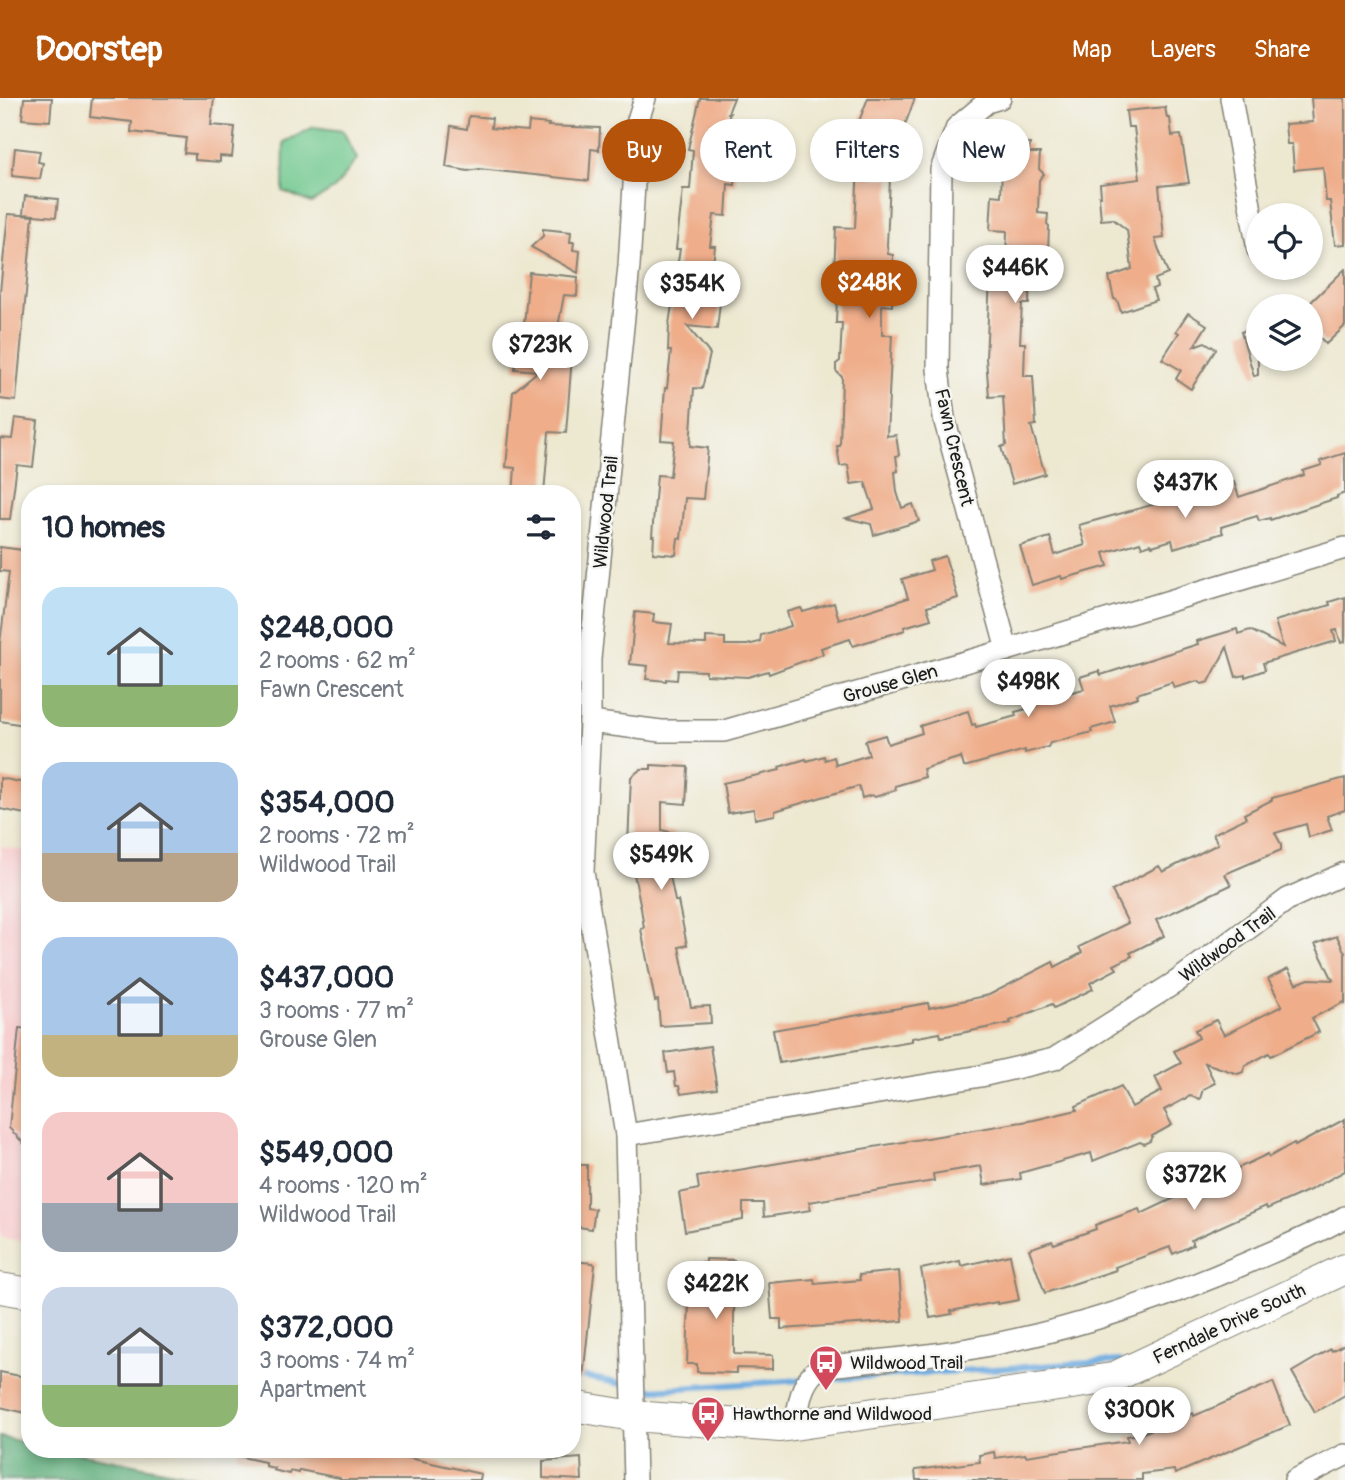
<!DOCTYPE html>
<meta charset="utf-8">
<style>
:root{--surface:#fff;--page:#f6f6f7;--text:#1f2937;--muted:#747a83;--accent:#b45309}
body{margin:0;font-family:Pangolin,sans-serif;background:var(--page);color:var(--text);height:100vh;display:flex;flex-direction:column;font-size:26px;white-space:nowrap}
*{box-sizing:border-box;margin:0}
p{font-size:23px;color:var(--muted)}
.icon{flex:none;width:38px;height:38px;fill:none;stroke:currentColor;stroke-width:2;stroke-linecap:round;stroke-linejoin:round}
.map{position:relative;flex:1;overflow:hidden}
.sheet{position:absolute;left:21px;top:387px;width:560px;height:973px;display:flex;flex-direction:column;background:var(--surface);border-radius:28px;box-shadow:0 4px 10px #0003}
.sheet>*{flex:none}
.hud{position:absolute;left:602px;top:21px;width:637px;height:63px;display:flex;gap:14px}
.buttons{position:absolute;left:1246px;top:105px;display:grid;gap:14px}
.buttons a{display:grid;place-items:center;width:77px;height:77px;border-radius:50%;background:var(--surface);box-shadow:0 4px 10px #0003;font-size:35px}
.price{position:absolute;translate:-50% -60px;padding:0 16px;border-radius:24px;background:#fff;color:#222;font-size:23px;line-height:46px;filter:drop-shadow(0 2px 4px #0008)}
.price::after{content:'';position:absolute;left:50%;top:42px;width:21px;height:16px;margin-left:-10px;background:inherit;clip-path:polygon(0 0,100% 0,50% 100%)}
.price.selected{background:var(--accent);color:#fff}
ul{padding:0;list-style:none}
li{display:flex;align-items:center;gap:21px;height:175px;padding:0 21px}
li span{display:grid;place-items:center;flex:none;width:196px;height:140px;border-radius:21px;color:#555}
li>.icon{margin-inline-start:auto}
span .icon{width:84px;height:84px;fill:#fffc;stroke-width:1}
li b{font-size:30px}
h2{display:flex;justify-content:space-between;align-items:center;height:84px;padding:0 21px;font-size:30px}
.pill{padding:0 24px;border-radius:32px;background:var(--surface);box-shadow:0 4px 10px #0003;font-size:24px;line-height:63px}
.pill.selected{background:var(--accent);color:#fff}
header{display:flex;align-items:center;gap:42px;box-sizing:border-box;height:98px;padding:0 35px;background:var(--accent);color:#fff}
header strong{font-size:33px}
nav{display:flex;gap:38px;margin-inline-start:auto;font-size:24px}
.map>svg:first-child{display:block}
</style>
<header>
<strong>Doorstep</strong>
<nav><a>Map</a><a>Layers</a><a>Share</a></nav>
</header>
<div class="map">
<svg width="1345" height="1382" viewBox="0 0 1345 1382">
<rect width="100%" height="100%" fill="#f6f6f2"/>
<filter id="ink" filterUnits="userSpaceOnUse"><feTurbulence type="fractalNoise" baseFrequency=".0143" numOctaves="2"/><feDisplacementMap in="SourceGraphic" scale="14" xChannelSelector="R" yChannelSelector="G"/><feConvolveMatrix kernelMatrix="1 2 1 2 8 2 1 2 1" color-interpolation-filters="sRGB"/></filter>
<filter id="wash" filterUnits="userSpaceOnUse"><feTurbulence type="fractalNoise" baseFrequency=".00686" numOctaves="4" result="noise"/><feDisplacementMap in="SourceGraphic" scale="28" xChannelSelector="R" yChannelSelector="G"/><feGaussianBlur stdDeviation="1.57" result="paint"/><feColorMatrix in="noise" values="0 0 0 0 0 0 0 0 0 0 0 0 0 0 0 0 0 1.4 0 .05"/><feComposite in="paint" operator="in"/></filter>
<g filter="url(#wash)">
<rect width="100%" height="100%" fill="#ede8d0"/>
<path fill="#f7cfd0" d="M0,748L30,754V1145L0,1139Z"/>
<path fill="#6fc88e" stroke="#467255" stroke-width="2" d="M314,29L343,33L357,61L335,90L311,105L283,93L284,44Z"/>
<path fill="#5bac79" stroke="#3c644a" stroke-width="2" d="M0,1339L30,1345V1351H59L214,1382H0Z"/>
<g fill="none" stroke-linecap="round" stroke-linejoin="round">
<g stroke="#6eabe0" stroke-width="6">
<path d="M576,1277L627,1287"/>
<path d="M816,1282L1120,1263"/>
<path d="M638,1289L651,1292L802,1282"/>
</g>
</g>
<g id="blocks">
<g fill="#efad8a">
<path d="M24,0H52L50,23L22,21Z"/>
<path d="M92,0H214L211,27L235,29L232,59L220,58V64L195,62V56L184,55L186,40L131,34L132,24L90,19Z"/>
<path d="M700,0H734L728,15H730L715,70L736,72L735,87L728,86L726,118L714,117L710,148H715L712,177L723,178L717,231L687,228L710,256L702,291L694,290L690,348L708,350L703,401L685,400L681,441L678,440L676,457L653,455L654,438H652L657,377L670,378L674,343L661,342L665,290H667L671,253H668L669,226L672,207L684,208L689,172L677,170L680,151H676L683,91H690L693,52L688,51Z"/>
<path d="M868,0H915L896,51L886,47L874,80H890L887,147L888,156L893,157L892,208L882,207V237H892L887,338L896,337L899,357L896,358L898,373L895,374L897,394L902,410L913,406L919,423L874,437L871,426L846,420L874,411L865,384L851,386L848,367L840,368L837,348H840L842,279L836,273V266L840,263L842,225H836L838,176H834L836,129L855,130L858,64L839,57L844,42L851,44Z"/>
<path d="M1311,0H1345V146L1335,147L1330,103H1326L1323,69L1294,72L1292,46H1287L1285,26L1313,24Z"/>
<path d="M1165,9L1167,20H1170L1172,38L1181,37L1189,85L1159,88L1164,140L1155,141L1168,176L1155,181L1157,189L1152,191L1156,202L1121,214L1117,202L1114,201L1109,179L1132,171L1127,132L1113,121L1101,122L1099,98H1101L1100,86L1140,81L1134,29H1128L1126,13Z"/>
<path d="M469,18L492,20L491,30L528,33L529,24L549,26L548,28L600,30L599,52L591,51L589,83L479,71L468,73L446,69L451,28L467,31Z"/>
<path d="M1003,45L1030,46L1029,55H1040L1039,71L1044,76L1039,82L1038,115L1048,116L1047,126L1049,128L1048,154L1030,153L1029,206H1022L1020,245H1025L1024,278H1033L1036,327L1031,328L1045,376L1012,386L1001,349L1006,347L1003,298L989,299L986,260L991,161L1006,162L1007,133L990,132L992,97L1001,98Z"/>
<path d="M15,50L40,53L38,64L43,65L40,81L12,78Z"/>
<path d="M25,98L58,101L56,119L23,116Z"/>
<path d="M8,116L33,118L16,303L0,301V193Z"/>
<path d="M543,131L571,134L570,144H574L573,152L580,153L578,175L531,149L543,138Z"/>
<path d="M1345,171V228L1326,246L1311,230V204Z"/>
<path d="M529,174L578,179L577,198L564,197L556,240L561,241L559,256L572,258L566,335L549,334L544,396H513L515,370L506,369L513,294L538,273L515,271L517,248L520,246L521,236L523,237Z"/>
<path d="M1188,215L1207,227L1194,248L1205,244L1216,251L1191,291L1176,281L1181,272L1162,261L1179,235L1176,233Z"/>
<path d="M1258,228V277L1254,278L1241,234Z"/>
<path d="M15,320L38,323L33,369L17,367L10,421H0V340L12,341Z"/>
<path d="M1345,355V395L1337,398V400L1270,422V420L1259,423L1257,418L1221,429L1223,435L1174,450L1172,442L1152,448L1151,446L1142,449L1140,444L1104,455L1108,468L1062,481L1061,478L1032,487L1020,448L1050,439L1055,457L1085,447L1079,427L1188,397L1187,394L1202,389L1203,393L1234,384L1239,399L1304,377L1303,373L1322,367L1320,363Z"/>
<path d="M0,449L30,453V628L0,623V546L9,474L0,473Z"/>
<path d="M945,458L958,500L927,509L931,521L904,529L905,532L853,548L850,541L821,550L823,556L769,576L768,573L748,579L706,577V573L678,572L677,582L666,581V583L646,581L648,568L630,566L635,514L654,516L653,524L672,526L669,545L706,546V539L725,540V547H747L760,544L761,537L791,528L787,514L801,510L803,514L834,505L839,522L908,500L902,481L932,472L929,463Z"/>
<path d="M1345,499V544L1341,545L1337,532L1333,533L1336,543L1263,565L1265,572L1245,579V577L1236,579L1227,549L1209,584L1202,586L1198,583L1174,590L1172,584L1137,596L1138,599L1110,608L1115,624L1091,631L1092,634L1050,645L1048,649L1025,655V652L964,669L961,659L923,671L925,679L895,688L896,692L875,699L872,697L862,700L859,688L775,713V717L755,721L754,711L728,715L723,685L780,672L779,669L806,661L807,663L824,658L825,662L834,659L836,667L869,657L865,643L885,637L888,646L922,635L920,628L968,613L972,627L975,626L976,629L1016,618L1015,614L1034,609L1029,593L1050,588L1053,599L1084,591L1080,579L1099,573L1101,577L1198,546L1197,543L1237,531L1238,536L1250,532L1283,549L1275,523L1330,507L1329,504Z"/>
<path d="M651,667L688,669L686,706L662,704V732L676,736L663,743L675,803H678L687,847L679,849L691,909L710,908L711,925L660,928L658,902L655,903L641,831L644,830L641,810L628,747L631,679L641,671H651Z"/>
<path d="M0,680L30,686V717L0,711Z"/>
<path d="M1345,680V712L1327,718L1332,732L1309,739L1306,726L1275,735L1281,746V752L1225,776L1231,787L1156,822L1164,838L1130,855L1132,858L1114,867L1117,871L1090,885L1093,891L1054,910L1052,906L1010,923L1011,925L941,939L940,935L912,940V943L779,965L773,932L928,905L929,910L989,897L1053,864L1055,869L1082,855L1079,849L1128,825L1112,793L1159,768L1163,774L1218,746L1213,736L1246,720L1244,716L1272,702V700Z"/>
<path d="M1337,838L1345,855V906L1344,904L1312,920L1319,934L1271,958L1269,955L1245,968L1243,974L1238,976L1205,965L1215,985L1203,991L1200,1001L1190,998L1164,1012L1172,1027L1152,1038L1150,1043L1144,1046L1140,1044L1093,1063L1091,1055L1020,1075L1021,1081L984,1087L981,1068L933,1076L934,1083L809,1104L811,1112L772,1118L764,1119L763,1105H743V1122L685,1133L679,1095L699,1091L697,1079L1034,1022L1077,1012L1076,1008L1121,988L1132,1009L1162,993L1155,979L1181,965L1174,953L1199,940L1195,932L1216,922L1224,937L1282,908L1268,881L1288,871L1296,886L1309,881L1333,882L1315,846Z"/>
<path d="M19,930L30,931V1052L9,1030Z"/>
<path d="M710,948L717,991L681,996L679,988H676L674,974L668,975L665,955Z"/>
<path d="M1345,1021V1073L1310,1092L1267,1111L1266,1108L1191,1142L1193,1147L1173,1156L1170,1149L1115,1169L1116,1172L1045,1195L1029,1151L1052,1143L1054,1146L1096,1131L1095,1127L1139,1111L1141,1116L1268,1056L1269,1059L1294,1045L1295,1048Z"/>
<path d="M572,1067H587V1110L595,1111L592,1131L572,1128Z"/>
<path d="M1010,1157L1019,1202L997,1206V1204L951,1213L952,1216L930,1220L921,1171L960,1163L961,1168Z"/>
<path d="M706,1161L734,1162V1256L773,1257V1271L736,1270V1275L697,1274V1266H687L690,1168H702V1165L706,1166Z"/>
<path d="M572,1163L593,1165L595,1167L583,1280H572Z"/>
<path d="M899,1173L903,1223L781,1231V1221H772L769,1185L814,1181L815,1186L860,1182L859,1177Z"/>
<path d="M1345,1246V1297L1315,1314L1292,1274L1331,1251L1332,1253Z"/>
<path d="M0,1274L30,1280V1316L0,1309Z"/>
<path d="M1273,1284L1290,1327L1175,1376L1174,1372L1142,1376V1382H916L915,1372L980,1364L979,1357L994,1354L995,1360L1025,1356L1026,1358L1128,1343L1127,1338L1140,1336L1193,1315L1194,1318Z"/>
<path d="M238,1351H369L481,1376L480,1382H340V1380L299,1372L298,1375L290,1373L289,1376L273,1372L274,1370L265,1368V1364L237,1358Z"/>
<path d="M581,1360L582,1382L543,1380V1363Z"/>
</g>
</g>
</g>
<g filter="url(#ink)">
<use href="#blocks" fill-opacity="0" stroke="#848276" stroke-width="2"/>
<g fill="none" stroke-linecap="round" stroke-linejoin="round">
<g stroke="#848276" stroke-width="24">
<g id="minor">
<path d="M1000,0L987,4L957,29L941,72L938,271L944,320L1007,552"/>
<path d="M1231,0L1258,152"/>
<path d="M590,624L661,633H724L1007,552L1345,450"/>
<path d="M626,1037L981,978L1054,961L1176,884L1288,801L1345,775"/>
<path d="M795,1327C800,1303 800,1284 820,1269C871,1263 923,1259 974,1250C1069,1233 1160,1203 1249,1164C1281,1150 1314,1137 1345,1119"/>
<path d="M635,1382L626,1037L583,774L590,624V561L629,168L638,22L645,0"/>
<path d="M1295,1382L1345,1357"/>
</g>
</g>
<g stroke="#848276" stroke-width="32">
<g id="secondary">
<path d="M0,1190L30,1195"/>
<path d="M572,1308L633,1318L780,1329L1112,1280L1345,1171"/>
</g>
</g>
<use href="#minor" stroke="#fff" stroke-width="21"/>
<use href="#secondary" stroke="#fff" stroke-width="30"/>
</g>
</g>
<defs>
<g id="bus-pin" transform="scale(1.75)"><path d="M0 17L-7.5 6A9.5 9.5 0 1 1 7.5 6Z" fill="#d1495b" stroke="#f6f6f2"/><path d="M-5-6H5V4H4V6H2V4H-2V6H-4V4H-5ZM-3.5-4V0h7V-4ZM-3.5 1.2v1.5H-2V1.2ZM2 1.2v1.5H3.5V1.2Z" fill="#fff"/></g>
</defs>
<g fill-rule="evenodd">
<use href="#bus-pin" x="826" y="1264"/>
<use href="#bus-pin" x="708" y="1315"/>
</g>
<g text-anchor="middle" stroke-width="5" stroke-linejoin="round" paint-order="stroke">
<g font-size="19" fill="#1c1c1c" stroke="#f6f6f2">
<text transform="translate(955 349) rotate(77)" y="7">Fawn Crescent</text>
<text transform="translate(605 414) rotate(-84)" y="7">Wildwood Trail</text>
<text transform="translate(890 585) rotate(-16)" y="7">Grouse Glen</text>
<text transform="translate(1227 846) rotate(-36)" y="7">Wildwood Trail</text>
<text transform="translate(1229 1225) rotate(-25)" y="7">Ferndale Drive South</text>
</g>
<g font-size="19" fill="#1c1c1c" stroke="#f6f6f2" text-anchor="start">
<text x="850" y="1271">Wildwood Trail</text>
<text x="732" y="1322">Hawthorne and Wildwood</text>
</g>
</g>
</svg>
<div class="buttons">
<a><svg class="icon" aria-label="locate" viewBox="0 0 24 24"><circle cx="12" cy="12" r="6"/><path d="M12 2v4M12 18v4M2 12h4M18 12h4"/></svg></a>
<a><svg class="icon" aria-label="layers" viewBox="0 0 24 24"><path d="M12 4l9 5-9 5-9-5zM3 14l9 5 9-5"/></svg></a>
</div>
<b class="price" style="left:1015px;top:207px">$446K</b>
<b class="price selected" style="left:869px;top:222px">$248K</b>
<b class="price" style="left:692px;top:223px">$354K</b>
<b class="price" style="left:540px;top:284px">$723K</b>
<b class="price" style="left:1185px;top:422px">$437K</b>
<b class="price" style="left:1028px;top:621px">$498K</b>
<b class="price" style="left:661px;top:794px">$549K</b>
<b class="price" style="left:1194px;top:1114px">$372K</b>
<b class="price" style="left:716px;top:1223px">$422K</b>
<b class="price" style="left:1139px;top:1349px">$300K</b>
<div class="hud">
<a class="pill selected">Buy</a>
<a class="pill">Rent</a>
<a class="pill">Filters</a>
<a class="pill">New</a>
</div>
<section class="sheet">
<h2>10 homes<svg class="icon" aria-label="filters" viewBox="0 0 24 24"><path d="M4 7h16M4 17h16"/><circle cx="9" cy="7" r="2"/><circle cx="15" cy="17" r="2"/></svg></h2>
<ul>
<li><span style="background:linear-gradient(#bfe0f5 70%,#8fb573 0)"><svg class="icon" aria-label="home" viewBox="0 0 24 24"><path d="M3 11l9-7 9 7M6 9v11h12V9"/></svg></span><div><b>$248,000</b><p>2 rooms · 62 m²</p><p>Fawn Crescent</p></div></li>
<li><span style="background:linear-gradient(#a9c7e8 65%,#b9a48a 0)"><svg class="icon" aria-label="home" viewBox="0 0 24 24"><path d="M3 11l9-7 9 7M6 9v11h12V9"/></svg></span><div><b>$354,000</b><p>2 rooms · 72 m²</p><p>Wildwood Trail</p></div></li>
<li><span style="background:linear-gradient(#a9c7e8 70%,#c2b280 0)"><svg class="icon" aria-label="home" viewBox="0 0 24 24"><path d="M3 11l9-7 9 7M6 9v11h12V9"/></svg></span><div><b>$437,000</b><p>3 rooms · 77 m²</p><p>Grouse Glen</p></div></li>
<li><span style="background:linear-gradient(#f6c9c9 65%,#9aa5b1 0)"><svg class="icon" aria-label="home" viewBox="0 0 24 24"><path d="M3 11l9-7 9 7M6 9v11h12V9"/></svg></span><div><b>$549,000</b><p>4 rooms · 120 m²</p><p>Wildwood Trail</p></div></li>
<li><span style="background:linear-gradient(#c9d6e8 70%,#8fb573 0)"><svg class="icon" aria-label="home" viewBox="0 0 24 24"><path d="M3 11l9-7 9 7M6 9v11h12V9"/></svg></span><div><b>$372,000</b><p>3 rooms · 74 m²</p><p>Apartment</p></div></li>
</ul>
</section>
</div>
